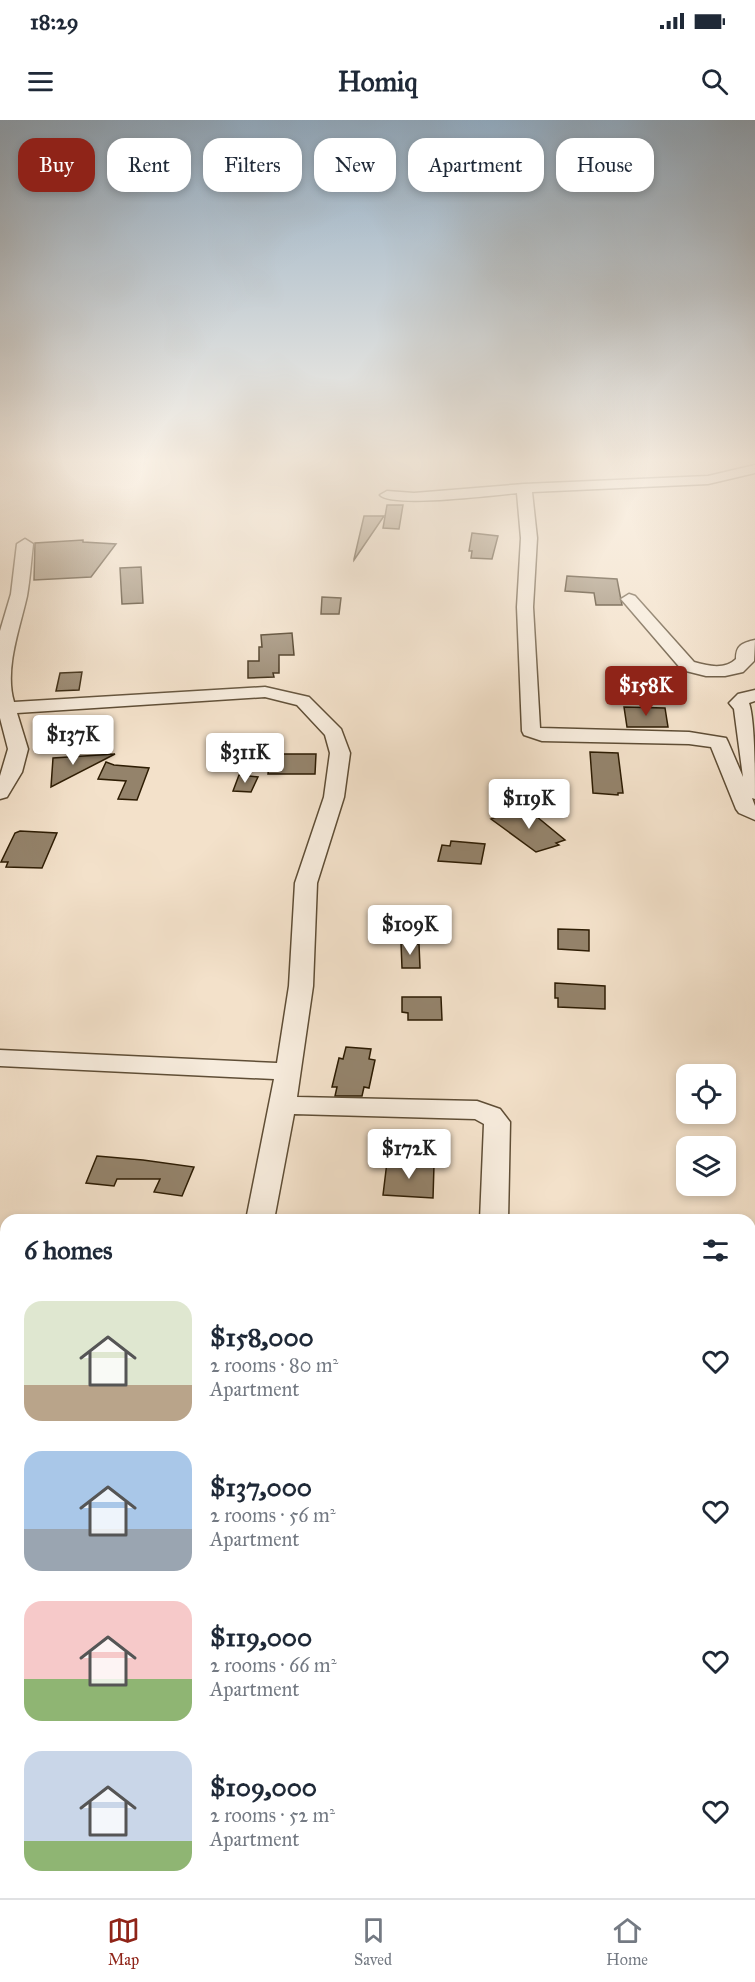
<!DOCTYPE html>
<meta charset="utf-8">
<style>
:root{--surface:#fff;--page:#f2f2f3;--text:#1f2937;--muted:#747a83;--line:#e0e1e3;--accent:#8f2418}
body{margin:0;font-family:"IM FELL Great Primer",serif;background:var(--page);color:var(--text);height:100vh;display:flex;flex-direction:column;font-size:22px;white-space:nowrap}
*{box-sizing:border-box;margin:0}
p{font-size:20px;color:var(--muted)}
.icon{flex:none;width:33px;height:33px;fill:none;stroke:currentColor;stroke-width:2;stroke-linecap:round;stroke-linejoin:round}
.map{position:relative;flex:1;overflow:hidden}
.drawer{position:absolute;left:0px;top:1094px;width:756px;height:686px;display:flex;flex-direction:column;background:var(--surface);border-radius:18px 18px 0 0;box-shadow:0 3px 9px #0003}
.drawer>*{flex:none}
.guide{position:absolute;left:18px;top:18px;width:720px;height:54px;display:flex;gap:12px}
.buttons{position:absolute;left:676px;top:944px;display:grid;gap:12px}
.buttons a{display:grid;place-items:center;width:60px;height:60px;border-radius:12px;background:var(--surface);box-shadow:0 3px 9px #0003;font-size:30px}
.price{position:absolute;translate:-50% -51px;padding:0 14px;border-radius:6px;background:#fff;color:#222;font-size:20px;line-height:39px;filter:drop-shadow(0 2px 3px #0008)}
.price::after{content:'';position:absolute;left:50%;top:36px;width:18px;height:14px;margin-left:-9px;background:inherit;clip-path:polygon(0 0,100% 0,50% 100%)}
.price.on{background:var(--accent);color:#fff}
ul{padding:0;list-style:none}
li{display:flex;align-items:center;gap:18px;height:150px;padding:0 24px}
li span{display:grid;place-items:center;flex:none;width:168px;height:120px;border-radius:18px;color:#555}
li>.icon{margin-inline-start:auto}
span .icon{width:72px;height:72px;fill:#fffc;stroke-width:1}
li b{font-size:26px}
h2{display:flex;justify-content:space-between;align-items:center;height:72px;padding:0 24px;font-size:26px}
.chip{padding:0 21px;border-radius:18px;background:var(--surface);box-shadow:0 3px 9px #0003;font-size:21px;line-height:54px}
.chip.on{background:var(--accent);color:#fff}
.status{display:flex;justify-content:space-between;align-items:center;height:42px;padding:0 30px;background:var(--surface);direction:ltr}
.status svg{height:16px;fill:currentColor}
header{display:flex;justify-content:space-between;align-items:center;height:78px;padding:0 24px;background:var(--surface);font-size:27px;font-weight:700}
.menu{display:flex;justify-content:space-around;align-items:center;height:84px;border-top:2px solid var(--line);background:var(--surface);font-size:16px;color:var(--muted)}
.menu a{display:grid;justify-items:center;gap:3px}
.menu .on{color:var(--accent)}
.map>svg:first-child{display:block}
</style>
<div class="status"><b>18:29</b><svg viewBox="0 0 49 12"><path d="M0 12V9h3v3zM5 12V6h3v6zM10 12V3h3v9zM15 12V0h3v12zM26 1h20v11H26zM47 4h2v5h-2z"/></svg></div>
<header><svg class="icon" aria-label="menu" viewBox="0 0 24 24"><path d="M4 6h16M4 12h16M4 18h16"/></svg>Homiq<svg class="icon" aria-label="search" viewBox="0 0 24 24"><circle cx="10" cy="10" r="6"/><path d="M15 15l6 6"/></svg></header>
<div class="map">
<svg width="755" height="1778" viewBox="0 0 755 1778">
<rect width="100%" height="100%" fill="#f3e1ca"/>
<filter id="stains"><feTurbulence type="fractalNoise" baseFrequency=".00333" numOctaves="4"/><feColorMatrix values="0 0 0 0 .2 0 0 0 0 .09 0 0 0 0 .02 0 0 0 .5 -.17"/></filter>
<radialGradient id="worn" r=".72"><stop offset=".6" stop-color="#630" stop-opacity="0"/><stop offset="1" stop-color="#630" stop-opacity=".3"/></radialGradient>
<g fill="#94836b" stroke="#2e1d04" stroke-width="1.5">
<path d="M387,385H403L399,409L383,408Z"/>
<path d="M364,396H384L354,440V439Z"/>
<path d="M472,413L498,416L492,439L471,438L472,431H469Z"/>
<path d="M83,420V422L116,424L91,457L34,460L35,423Z"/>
<path d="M141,447L143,483L122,484L120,448Z"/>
<path d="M567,456L617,459L622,485H596L594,473L565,471Z"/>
<path d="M322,477L341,478L339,494H321Z"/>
<path d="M292,513L294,535H279V553H273L274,557L248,558V541H259V527H262L261,515Z"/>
<path d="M82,552L79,570L56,571L60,553Z"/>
<path d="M624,587L665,588L668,607H627Z"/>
<path d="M590,632L618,633L623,673H618V675L593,673Z"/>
<path d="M115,634L51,667L53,638Z"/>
<path d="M270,634H316L315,654H268Z"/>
<path d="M106,642L114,645L149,648L137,680L118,679L126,661L98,659Z"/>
<path d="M239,655L258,657L251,672L233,671Z"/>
<path d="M525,687L565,720L556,723L559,725L536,732L491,699Z"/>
<path d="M20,711L57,713L42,748L6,747L8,742H1L15,713Z"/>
<path d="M451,721L485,724L481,744L438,741L442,725L450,726Z"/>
<path d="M558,809L589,810V831L558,829Z"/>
<path d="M401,823L419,824L420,848H402Z"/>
<path d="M555,863L605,866V889L558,887V878H555Z"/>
<path d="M402,877H441L442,900H408V893L402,892Z"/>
<path d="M346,927L371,929L369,939L375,940L369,968L364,967L362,976H335L337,967H332L339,938L343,939Z"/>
<path d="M97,1036L143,1040L194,1047L182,1076L154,1072L160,1059H117L114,1066L86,1063Z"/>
<path d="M387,1042L434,1045L433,1078L383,1075Z"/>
</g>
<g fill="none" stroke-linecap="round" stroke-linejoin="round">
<g stroke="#5f4e36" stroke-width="3">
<g id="minor">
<path d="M755,345V353L708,364L532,372L537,418L533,487L540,608L689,612L726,618L728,622L743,657L734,589L729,583L738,574L755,570V581L749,583C755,600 755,657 755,679L752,678L755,686V700L739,693L736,689L711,627L689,624L542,621L524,615L522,611L517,487L521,418L517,373C495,375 392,388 380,375L387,371L414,373L524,364L708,356Z"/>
<path d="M25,419L33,424C31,441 30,459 27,476C20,508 4,549 14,582L265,567L309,577L341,609L350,633L344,677L317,763L313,866L297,977L477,981L500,989L510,1002L508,1100H480L484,1004L475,999L294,994L274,1100H246L274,959L0,946V930L277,943L289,866L295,763L324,677L330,633L325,615L297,585L265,577L17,593L28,629L22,652L7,677L0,679V656L8,629L0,598V511L11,474L17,424Z"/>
<path d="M629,474L635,476L694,542C708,546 725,550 736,539C736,525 742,523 755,520L754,541L743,552L725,556H706L682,550L621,479Z"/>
<path d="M6,1304V1330L0,1331V1305Z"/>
<path d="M750,1565L755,1567V1603L750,1601Z"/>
<path d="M81,1773H121L120,1778H80Z"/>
</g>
</g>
<use href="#minor" fill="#f7ecdd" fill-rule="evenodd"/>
</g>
<linearGradient id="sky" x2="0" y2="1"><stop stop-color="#91abc1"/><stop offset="0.58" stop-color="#faf2e7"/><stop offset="1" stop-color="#faf2e7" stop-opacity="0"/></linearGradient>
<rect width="755" height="587" fill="url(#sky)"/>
<rect width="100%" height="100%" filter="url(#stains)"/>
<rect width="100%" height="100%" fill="url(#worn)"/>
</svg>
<div class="buttons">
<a><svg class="icon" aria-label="locate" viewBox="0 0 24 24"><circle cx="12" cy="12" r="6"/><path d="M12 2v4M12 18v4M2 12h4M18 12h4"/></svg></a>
<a><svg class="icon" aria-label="layers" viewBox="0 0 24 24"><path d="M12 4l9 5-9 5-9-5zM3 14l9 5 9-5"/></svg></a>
</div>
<b class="price on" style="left:646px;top:597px">$158K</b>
<b class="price" style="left:73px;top:646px">$137K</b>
<b class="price" style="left:245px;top:664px">$311K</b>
<b class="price" style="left:529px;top:710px">$119K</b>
<b class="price" style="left:410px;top:836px">$109K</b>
<b class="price" style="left:409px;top:1060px">$172K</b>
<div class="guide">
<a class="chip on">Buy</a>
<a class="chip">Rent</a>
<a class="chip">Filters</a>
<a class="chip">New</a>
<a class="chip">Apartment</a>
<a class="chip">House</a>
</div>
<section class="drawer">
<h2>6 homes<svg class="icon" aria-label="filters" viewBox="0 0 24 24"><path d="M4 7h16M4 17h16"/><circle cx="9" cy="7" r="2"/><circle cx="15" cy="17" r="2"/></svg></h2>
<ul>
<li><span style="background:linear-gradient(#dfe7d0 70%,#b9a48a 0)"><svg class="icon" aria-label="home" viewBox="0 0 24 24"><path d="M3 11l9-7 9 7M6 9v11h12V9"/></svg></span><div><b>$158,000</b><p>2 rooms · 80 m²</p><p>Apartment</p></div><svg class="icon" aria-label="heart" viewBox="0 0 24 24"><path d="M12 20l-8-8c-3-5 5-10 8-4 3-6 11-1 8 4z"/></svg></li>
<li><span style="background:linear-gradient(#a9c7e8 65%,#9aa5b1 0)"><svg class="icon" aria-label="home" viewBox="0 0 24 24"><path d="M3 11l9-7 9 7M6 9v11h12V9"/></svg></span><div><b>$137,000</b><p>2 rooms · 56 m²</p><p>Apartment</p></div><svg class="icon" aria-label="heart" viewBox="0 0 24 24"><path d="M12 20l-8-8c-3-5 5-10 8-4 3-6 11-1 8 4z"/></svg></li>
<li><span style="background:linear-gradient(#f6c9c9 65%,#8fb573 0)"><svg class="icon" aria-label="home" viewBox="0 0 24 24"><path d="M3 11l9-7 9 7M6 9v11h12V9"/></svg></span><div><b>$119,000</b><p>2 rooms · 66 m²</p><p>Apartment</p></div><svg class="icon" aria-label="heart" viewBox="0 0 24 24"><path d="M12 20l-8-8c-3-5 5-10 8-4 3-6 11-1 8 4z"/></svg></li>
<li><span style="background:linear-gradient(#c9d6e8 75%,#8fb573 0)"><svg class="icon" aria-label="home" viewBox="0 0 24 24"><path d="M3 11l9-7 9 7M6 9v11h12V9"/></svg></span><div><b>$109,000</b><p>2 rooms · 52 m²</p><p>Apartment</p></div><svg class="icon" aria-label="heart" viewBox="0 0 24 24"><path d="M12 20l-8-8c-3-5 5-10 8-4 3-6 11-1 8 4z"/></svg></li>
</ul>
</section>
</div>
<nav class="menu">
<a class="on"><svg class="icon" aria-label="map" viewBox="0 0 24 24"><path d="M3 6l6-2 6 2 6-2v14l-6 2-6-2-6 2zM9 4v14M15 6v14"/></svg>Map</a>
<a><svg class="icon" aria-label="saved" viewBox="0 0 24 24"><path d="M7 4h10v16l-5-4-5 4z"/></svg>Saved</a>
<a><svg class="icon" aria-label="home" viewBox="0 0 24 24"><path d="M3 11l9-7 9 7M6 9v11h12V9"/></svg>Home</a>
</nav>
